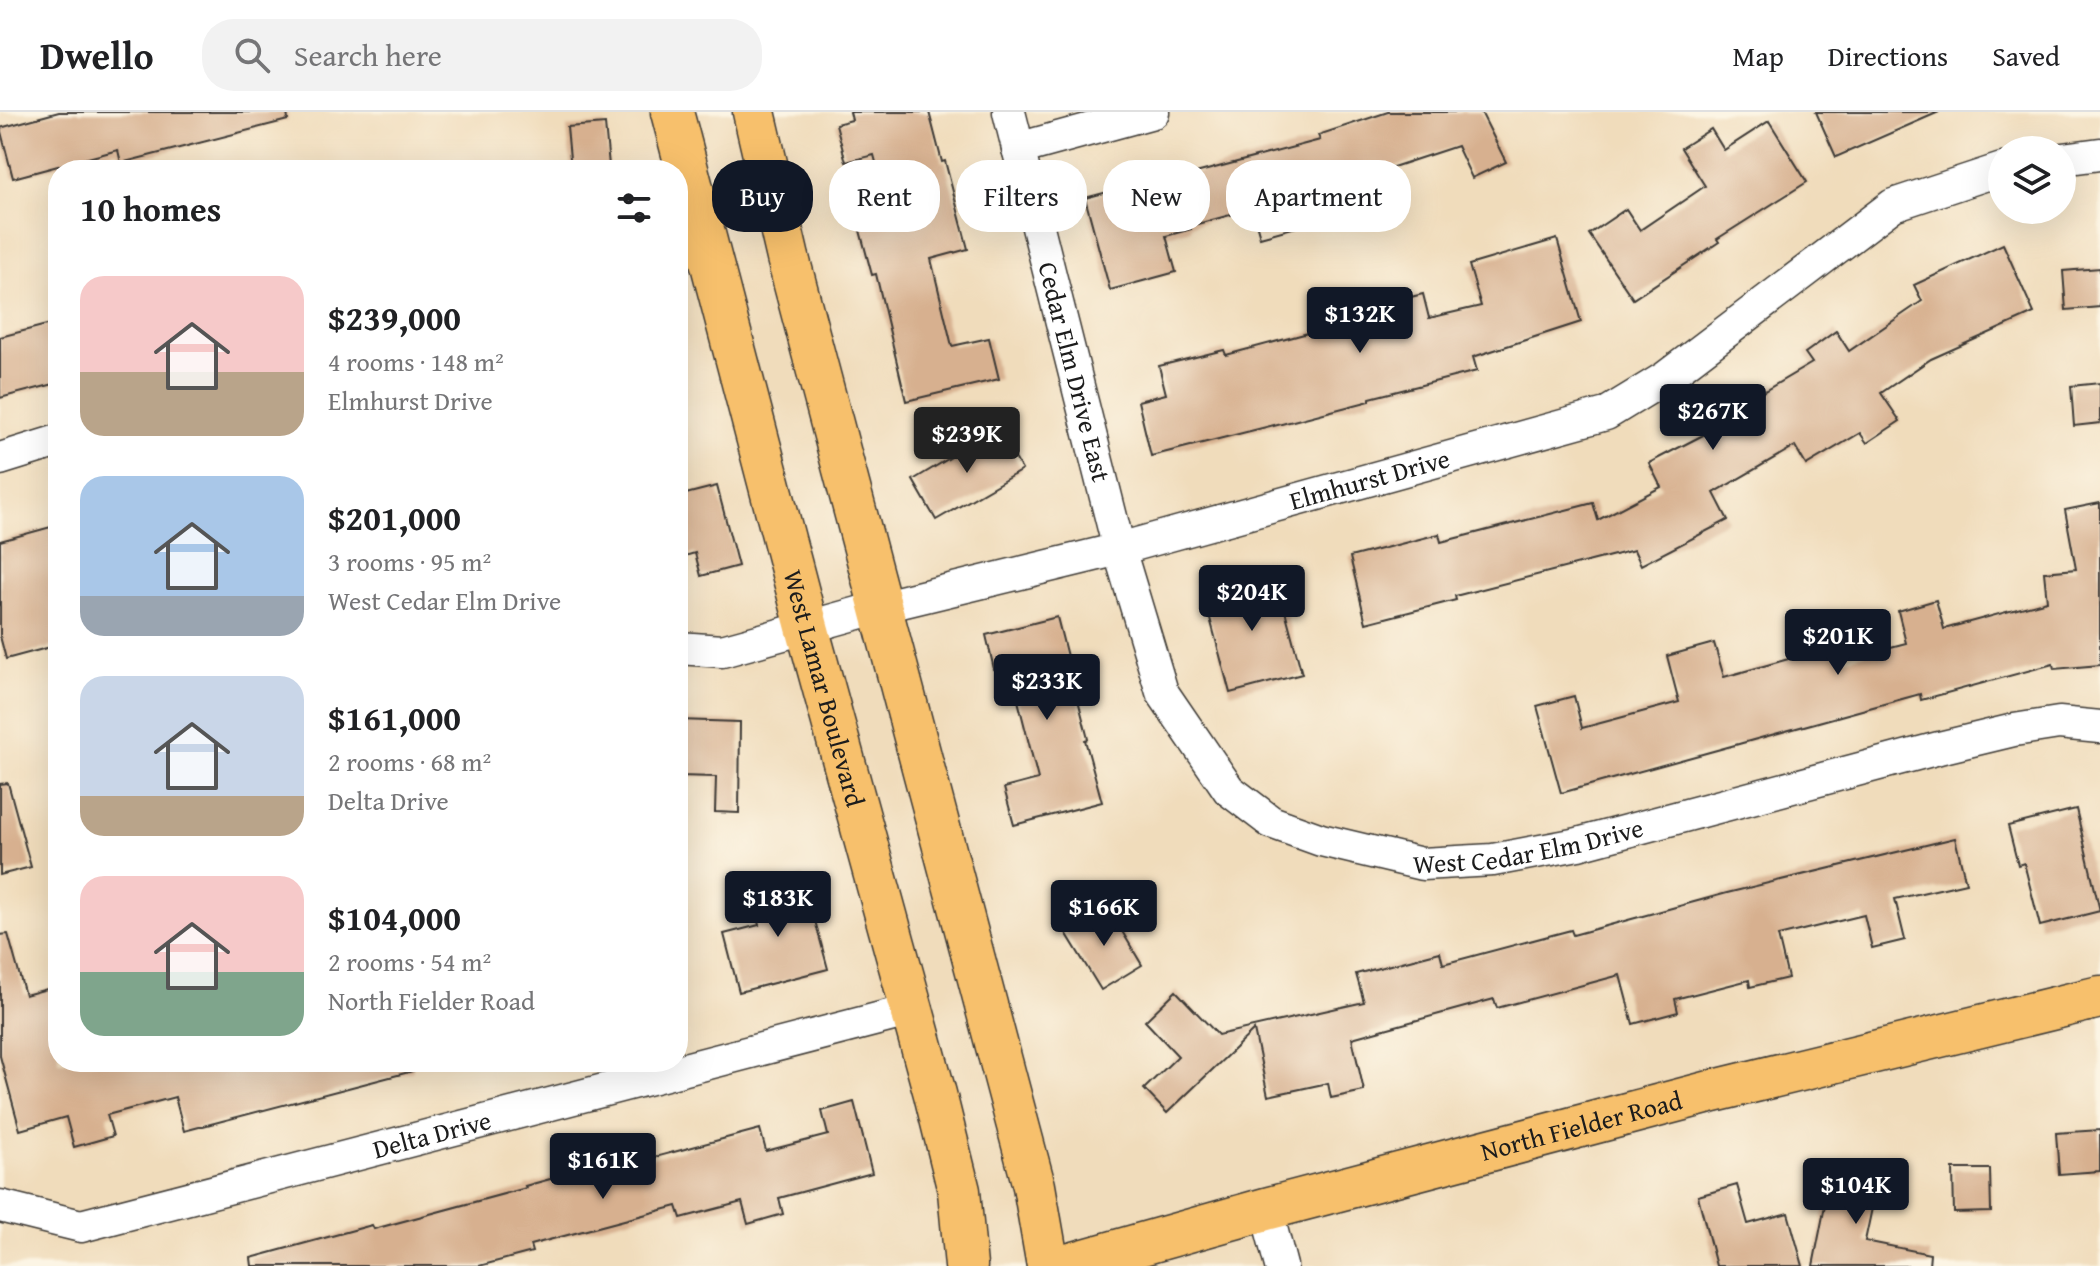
<!DOCTYPE html>
<meta charset="utf-8">
<style>
:root{--surface:#fff;--page:#f2f2f2;--text:#202124;--muted:#757577;--line:#e0e0e0;--accent:#111827}
body{margin:0;font-family:"Gentium Book Plus",serif;background:var(--page);color:var(--text);height:100vh;display:flex;flex-direction:column;font-size:30px;white-space:nowrap}
*{box-sizing:border-box;margin:0}
p{font-size:26px;color:var(--muted)}
.icon{flex:none;width:44px;height:44px;fill:none;stroke:currentColor;stroke-width:2;stroke-linecap:round;stroke-linejoin:round}
.map{position:relative;flex:1;overflow:hidden}
.sheet{position:absolute;left:48px;top:48px;width:640px;height:912px;display:flex;flex-direction:column;background:var(--surface);border-radius:32px;box-shadow:0 8px 32px #0002}
.sheet>*{flex:none}
.banner{position:absolute;left:712px;top:48px;width:760px;height:72px;display:flex;gap:16px}
.buttons{position:absolute;left:1988px;top:24px;display:grid;gap:16px}
.buttons a{display:grid;place-items:center;width:88px;height:88px;border-radius:50%;background:var(--surface);box-shadow:0 8px 32px #0002;font-size:40px}
.price{position:absolute;translate:-50% -68px;padding:0 18px;border-radius:8px;background:var(--accent);color:#fff;font-size:26px;line-height:52px;filter:drop-shadow(0 2px 4px #0008)}
.price::after{content:'';position:absolute;left:50%;top:48px;width:24px;height:18px;margin-left:-12px;background:inherit;clip-path:polygon(0 0,100% 0,50% 100%)}
.price.current{background:#222;color:#fff}
ul{padding:0;list-style:none}
li{display:flex;align-items:center;gap:24px;height:200px;padding:0 32px}
li span{display:grid;place-items:center;flex:none;width:224px;height:160px;border-radius:24px;color:#555}
li>.icon{margin-inline-start:auto}
span .icon{width:96px;height:96px;fill:#fffc;stroke-width:1}
li b{font-size:34px}
h2{display:flex;justify-content:space-between;align-items:center;height:96px;padding:0 32px;font-size:34px}
.pill{padding:0 28px;border-radius:32px;background:var(--surface);box-shadow:0 8px 32px #0002;font-size:28px;line-height:72px}
.pill.current{background:var(--accent);color:#fff}
header{display:flex;align-items:center;gap:48px;box-sizing:border-box;height:112px;padding:0 40px;background:var(--surface);border-bottom:2px solid var(--line)}
header strong{font-size:38px}
nav{display:flex;gap:44px;margin-inline-start:auto;font-size:28px}
.search{width:560px;height:72px;background:var(--page);display:flex;align-items:center;gap:20px;box-sizing:border-box;padding:0 28px;border-radius:32px;color:var(--muted);font-size:30px}
.map>svg:first-child{display:block}
</style>
<header>
<strong>Dwello</strong>
<div class="search"><svg class="icon" aria-label="search" viewBox="0 0 24 24"><circle cx="10" cy="10" r="6"/><path d="M15 15l6 6"/></svg>Search here</div>
<nav><a>Map</a><a>Directions</a><a>Saved</a></nav>
</header>
<div class="map">
<svg width="2100" height="1154" viewBox="0 0 2100 1154">
<rect width="100%" height="100%" fill="#fcf5e5"/>
<filter id="ink" filterUnits="userSpaceOnUse"><feTurbulence type="fractalNoise" baseFrequency=".0125" numOctaves="2"/><feDisplacementMap in="SourceGraphic" scale="16" xChannelSelector="R" yChannelSelector="G"/><feConvolveMatrix kernelMatrix="1 2 1 2 8 2 1 2 1" color-interpolation-filters="sRGB"/></filter>
<filter id="wash" filterUnits="userSpaceOnUse"><feTurbulence type="fractalNoise" baseFrequency=".006" numOctaves="4" result="noise"/><feDisplacementMap in="SourceGraphic" scale="32" xChannelSelector="R" yChannelSelector="G"/><feGaussianBlur stdDeviation="1.8" result="paint"/><feColorMatrix in="noise" values="0 0 0 0 0 0 0 0 0 0 0 0 0 0 0 0 0 1.4 0 .05"/><feComposite in="paint" operator="in"/></filter>
<g filter="url(#wash)">
<rect width="100%" height="100%" fill="#f0dcbb"/>
<g id="blocks">
<g fill="#d7b08f">
<path d="M59,0H287L288,8L121,51L118,38L13,66L0,16Z"/>
<path d="M850,0H929L942,50L945,49L968,137L931,147L952,234L989,226L999,267L906,289L876,162L872,163L858,111L890,103L874,43L846,50L836,12L852,8Z"/>
<path d="M1388,0H1481L1506,50L1472,66L1457,34L1375,61L1387,98L1346,111L1343,102L1260,125L1252,97L1190,114L1191,117L1166,124L1176,160L1110,178L1085,86L1176,62L1177,66L1320,28L1318,23Z"/>
<path d="M1816,0H1939L1836,45Z"/>
<path d="M1769,9L1807,70L1717,127L1719,130L1633,187L1589,122L1626,97L1640,118L1705,74L1681,36L1711,17L1724,38Z"/>
<path d="M605,12L609,54L571,57L567,15Z"/>
<path d="M1557,127L1581,210L1473,245L1477,259L1370,286V289L1274,314V313L1151,344L1138,289L1166,282L1159,254L1224,238L1226,243L1364,206L1362,197L1423,182L1429,206L1481,194L1469,153Z"/>
<path d="M2003,132L2034,201L1931,247L1881,281L1900,309L1867,331L1860,321L1806,353L1795,334L1714,381L1728,408L1641,453L1634,438L1455,484L1456,488L1366,511L1350,445L1439,422L1441,430L1593,391L1598,408L1661,375L1649,351L1709,320L1705,314L1812,251L1805,241L1836,219L1849,239L1922,189L1914,173Z"/>
<path d="M2100,156V195L2066,198L2063,159Z"/>
<path d="M58,210V271L0,286V225Z"/>
<path d="M2100,271V311L2074,314L2071,274Z"/>
<path d="M998,317L1022,358L936,408L913,368Z"/>
<path d="M717,374L738,454L701,464L695,441L678,446V384Z"/>
<path d="M2100,391V553L2054,557L2053,552L1921,588L1920,582L1561,681L1537,594L1574,584L1582,616L1679,590L1667,544L1714,531L1724,565L1792,546L1789,534L1833,522L1841,548L1906,531L1898,499L1936,488L1944,517L2047,489L2044,460L2076,457L2065,398Z"/>
<path d="M58,413V533L6,547L0,524V429Z"/>
<path d="M1275,461L1302,562L1230,581L1203,480Z"/>
<path d="M1057,505L1088,627L1085,628L1102,690L1014,713L1004,676L1038,667L1009,553L994,557L986,523Z"/>
<path d="M678,608L740,610L739,701L715,700L716,665L678,664Z"/>
<path d="M8,671L31,755L0,763V672Z"/>
<path d="M2076,697L2100,799L2040,814L2024,751L2018,753L2008,714Z"/>
<path d="M1955,726L1966,771L1895,787L1905,828L1872,836L1864,803L1778,824L1788,866L1750,875L1749,868L1675,887L1678,900L1633,912L1620,863L1497,896L1494,887L1352,926L1364,979L1331,986L1328,971L1268,984L1254,918L1167,1001L1144,977L1178,944L1145,909L1176,879L1218,923L1364,890L1356,862L1440,840L1443,852L1571,818L1573,823L1727,781Z"/>
<path d="M803,764L828,857L739,880L724,822L759,813L753,792L770,788L766,773Z"/>
<path d="M1107,794L1142,853L1101,878L1065,819Z"/>
<path d="M8,822L25,883L58,874V950H412L413,959L184,1019L175,985L107,1003L113,1024L74,1035L66,1005L20,1018L0,944V823Z"/>
<path d="M854,990L872,1061L779,1086L783,1102L748,1112L742,1090L681,1106L677,1094L530,1133L532,1140L479,1154H252L251,1146L372,1113L374,1117L526,1076L525,1074L638,1043L640,1049L760,1017L766,1039L828,1023L822,999Z"/>
<path d="M2100,1018V1059L2059,1062L2056,1021Z"/>
<path d="M1833,1053L1879,1063L1865,1129L1930,1142L1929,1154H1813Z"/>
<path d="M1953,1057H1990L1991,1100L1954,1101Z"/>
<path d="M1737,1073L1748,1112L1788,1101L1803,1154H1716L1698,1084Z"/>
</g>
</g>
</g>
<g filter="url(#ink)">
<use href="#blocks" fill-opacity="0" stroke="#3c3934" stroke-width="2"/>
<g fill="none" stroke-linecap="round" stroke-linejoin="round">
<g stroke="#3c3934" stroke-width="35">
<g id="minor">
<path id="s1" d="M1009,0L1119,437L1162,580L1229,678L1271,710L1321,728L1422,752L1493,748L1578,732L1939,636L2014,618L2059,611L2100,615"/>
<path d="M1018,37L1153,0"/>
<path d="M2062,47L2100,42"/>
<path d="M0,347L58,329"/>
<path id="s2" d="M678,536L722,539L880,495L1119,437L1606,302L1665,266L1893,93L2002,57"/>
<path id="s3" d="M0,1094L81,1114L912,898"/>
<path d="M1266,1097L1281,1154"/>
</g>
</g>
<g stroke="#3c3934" stroke-width="45">
<g id="major">
<path id="s4" d="M672,0L807,515L935,982L959,1079L966,1154"/>
<path d="M754,0L788,146L1034,1074L1048,1154"/>
<path id="s5" d="M1064,1154L1266,1097L1710,980L2100,885"/>
</g>
</g>
<use href="#minor" stroke="#fff" stroke-width="32"/>
<use href="#major" stroke="#f7c06c" stroke-width="42"/>
</g>
</g>
<g text-anchor="middle" stroke-width="8" stroke-linejoin="round" paint-order="stroke">
<g font-size="26" fill="#1c1c1c" stroke="#fcf5e5">
<text dy="9" stroke="none"><textPath href="#s1" startOffset="268">Cedar Elm Drive East</textPath></text>
<text dy="9" stroke="none"><textPath href="#s2" startOffset="714">Elmhurst Drive</textPath></text>
<text dy="9" stroke="none"><textPath href="#s4" startOffset="596">West Lamar Boulevard</textPath></text>
<text dy="9" stroke="none"><textPath href="#s1" startOffset="1036">West Cedar Elm Drive</textPath></text>
<text dy="9" stroke="none"><textPath href="#s5" startOffset="536">North Fielder Road</textPath></text>
<text dy="9" stroke="none"><textPath href="#s3" startOffset="446">Delta Drive</textPath></text>
</g>
</g>
</svg>
<div class="buttons">
<a><svg class="icon" aria-label="layers" viewBox="0 0 24 24"><path d="M12 4l9 5-9 5-9-5zM3 14l9 5 9-5"/></svg></a>
</div>
<b class="price" style="left:1360px;top:243px">$132K</b>
<b class="price" style="left:1713px;top:340px">$267K</b>
<b class="price current" style="left:967px;top:363px">$239K</b>
<b class="price" style="left:1252px;top:521px">$204K</b>
<b class="price" style="left:1838px;top:565px">$201K</b>
<b class="price" style="left:1047px;top:610px">$233K</b>
<b class="price" style="left:778px;top:827px">$183K</b>
<b class="price" style="left:1104px;top:836px">$166K</b>
<b class="price" style="left:603px;top:1089px">$161K</b>
<b class="price" style="left:1856px;top:1114px">$104K</b>
<div class="banner">
<a class="pill current">Buy</a>
<a class="pill">Rent</a>
<a class="pill">Filters</a>
<a class="pill">New</a>
<a class="pill">Apartment</a>
</div>
<section class="sheet">
<h2>10 homes<svg class="icon" aria-label="filters" viewBox="0 0 24 24"><path d="M4 7h16M4 17h16"/><circle cx="9" cy="7" r="2"/><circle cx="15" cy="17" r="2"/></svg></h2>
<ul>
<li><span style="background:linear-gradient(#f6c9c9 60%,#b9a48a 0)"><svg class="icon" aria-label="home" viewBox="0 0 24 24"><path d="M3 11l9-7 9 7M6 9v11h12V9"/></svg></span><div><b>$239,000</b><p>4 rooms · 148 m²</p><p>Elmhurst Drive</p></div></li>
<li><span style="background:linear-gradient(#a9c7e8 75%,#9aa5b1 0)"><svg class="icon" aria-label="home" viewBox="0 0 24 24"><path d="M3 11l9-7 9 7M6 9v11h12V9"/></svg></span><div><b>$201,000</b><p>3 rooms · 95 m²</p><p>West Cedar Elm Drive</p></div></li>
<li><span style="background:linear-gradient(#c9d6e8 75%,#b9a48a 0)"><svg class="icon" aria-label="home" viewBox="0 0 24 24"><path d="M3 11l9-7 9 7M6 9v11h12V9"/></svg></span><div><b>$161,000</b><p>2 rooms · 68 m²</p><p>Delta Drive</p></div></li>
<li><span style="background:linear-gradient(#f6c9c9 60%,#7fa58c 0)"><svg class="icon" aria-label="home" viewBox="0 0 24 24"><path d="M3 11l9-7 9 7M6 9v11h12V9"/></svg></span><div><b>$104,000</b><p>2 rooms · 54 m²</p><p>North Fielder Road</p></div></li>
</ul>
</section>
</div>
